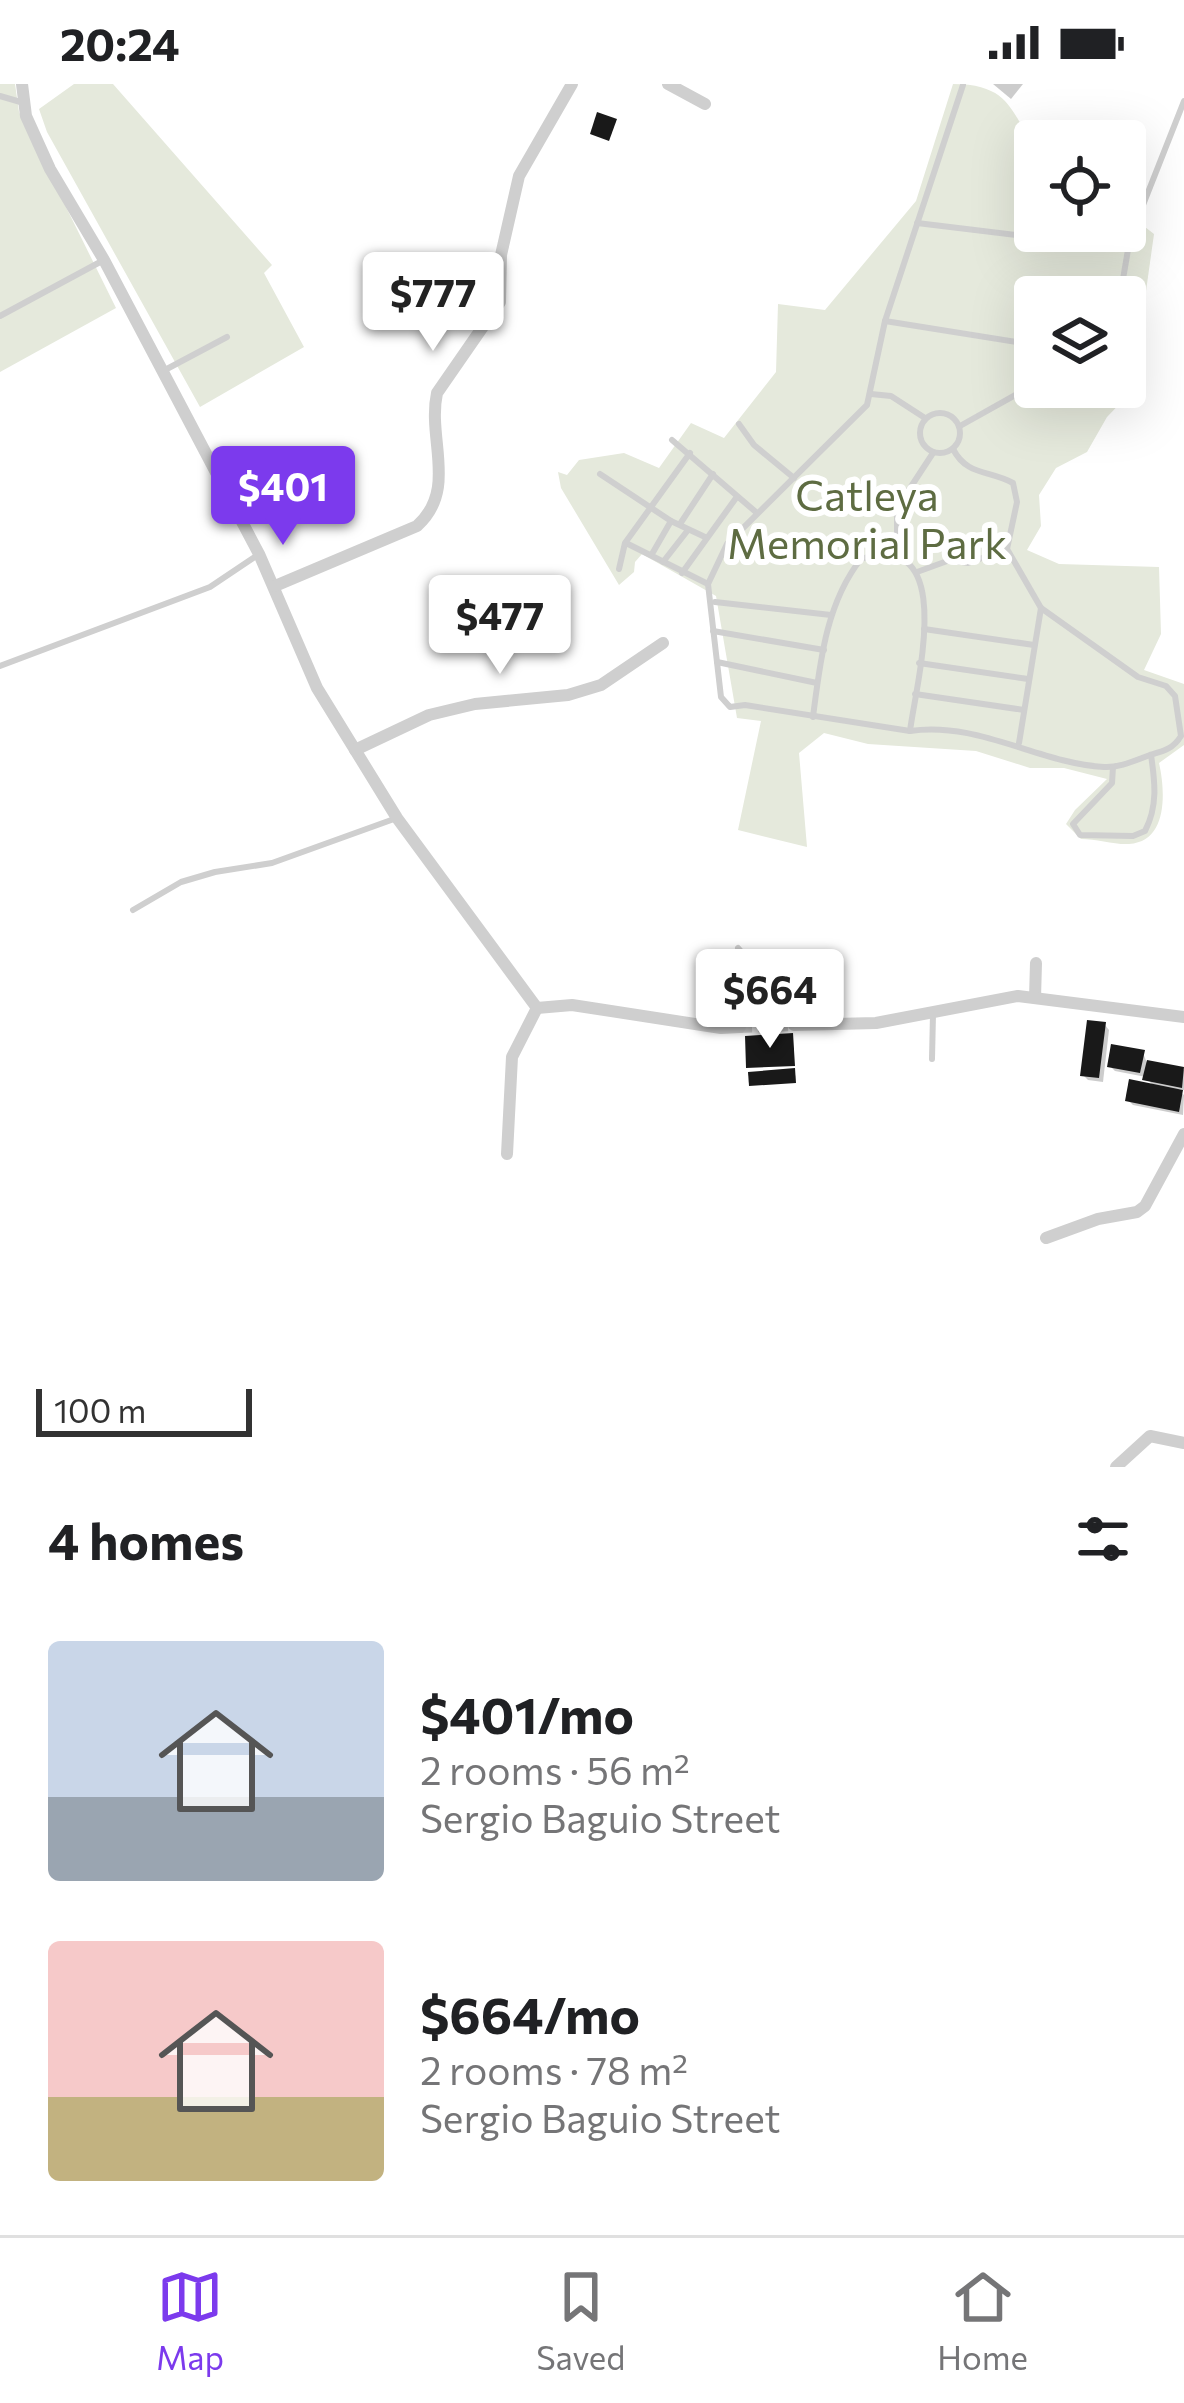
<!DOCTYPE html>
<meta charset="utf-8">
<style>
:root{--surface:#fff;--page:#f6f6f6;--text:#202124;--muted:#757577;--line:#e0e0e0;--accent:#7c3aed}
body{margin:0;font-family:Commissioner,sans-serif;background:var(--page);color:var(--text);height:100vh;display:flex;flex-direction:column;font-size:45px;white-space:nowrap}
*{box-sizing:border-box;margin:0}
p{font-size:39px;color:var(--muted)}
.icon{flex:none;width:66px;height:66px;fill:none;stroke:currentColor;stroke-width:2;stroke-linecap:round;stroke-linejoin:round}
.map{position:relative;height:1383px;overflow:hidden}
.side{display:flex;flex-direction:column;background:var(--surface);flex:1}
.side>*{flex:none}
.fabs{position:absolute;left:1014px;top:36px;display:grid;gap:24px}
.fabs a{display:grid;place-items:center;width:132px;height:132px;border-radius:12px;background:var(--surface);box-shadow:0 12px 48px #0002;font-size:60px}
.scale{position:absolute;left:36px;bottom:30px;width:216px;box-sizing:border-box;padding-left:12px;border:6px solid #323232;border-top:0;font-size:33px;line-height:42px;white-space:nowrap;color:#323232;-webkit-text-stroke:9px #fff;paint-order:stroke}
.price{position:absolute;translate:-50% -102px;padding:0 27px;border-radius:12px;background:#fff;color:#222;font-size:39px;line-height:78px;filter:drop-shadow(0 3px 6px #0008)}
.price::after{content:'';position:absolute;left:50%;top:72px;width:36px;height:27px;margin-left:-18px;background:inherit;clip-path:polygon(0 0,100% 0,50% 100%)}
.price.current{background:var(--accent);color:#fff}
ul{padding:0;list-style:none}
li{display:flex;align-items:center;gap:36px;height:300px;padding:0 48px}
li span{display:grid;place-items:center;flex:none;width:336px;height:240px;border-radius:12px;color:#555}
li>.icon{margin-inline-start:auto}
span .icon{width:144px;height:144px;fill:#fffc;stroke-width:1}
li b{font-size:51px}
h2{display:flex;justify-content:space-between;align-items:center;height:144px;padding:0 48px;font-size:51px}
.status{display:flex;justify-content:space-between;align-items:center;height:84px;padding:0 60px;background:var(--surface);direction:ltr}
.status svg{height:33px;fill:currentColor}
.menu{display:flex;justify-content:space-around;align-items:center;height:168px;border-top:3px solid var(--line);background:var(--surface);font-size:33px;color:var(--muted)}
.menu a{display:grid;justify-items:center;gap:6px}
.menu .current{color:var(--accent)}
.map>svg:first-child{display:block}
</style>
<div class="status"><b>20:24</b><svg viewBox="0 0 49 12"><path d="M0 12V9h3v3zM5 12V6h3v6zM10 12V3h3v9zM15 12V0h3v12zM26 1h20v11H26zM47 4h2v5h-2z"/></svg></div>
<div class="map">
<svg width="1184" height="1383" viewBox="0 0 1184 1383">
<rect width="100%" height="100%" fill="#fff"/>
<g fill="#e5e9dc" fill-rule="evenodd">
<path d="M0,0H15L19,28L116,224L0,288Z"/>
<path d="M74,0H113L272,181L264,189L304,263L200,323L47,48L39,25Z"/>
<path d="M953,0C1027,0 1005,50 1047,56C1073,60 1083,39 1112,57H1035V147H1125V104L1136,136L1154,150L1132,307L1107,333L1087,368L1056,384L1039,411L1041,442L1027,466L1059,480L1159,483L1161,550L1144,586L1184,600V661L1159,679C1165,705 1169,758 1129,760C1116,761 1096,755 1081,755L1066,740L1075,726L1107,695L1064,684H1030L976,667L868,660L824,649L799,669L807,763L738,746L761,637L737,634L716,512L642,470L635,478L634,488L619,501L561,404L558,388L567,391L579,376L624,369L659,384L691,339L724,354L776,288L778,220L825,226L916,117ZM1035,213H1125V303H1035Z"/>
</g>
<g fill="#0003">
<path d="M993,0H1023L1011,15Z"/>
<path d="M1105,941L1109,946L1103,998L1088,996L1083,991Z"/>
<path d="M1143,969L1147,979L1184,986V1006L1177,1005L1184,1011L1183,1031L1133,1021L1128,1016L1155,1004L1146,993L1115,987L1110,982Z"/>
</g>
<g fill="#191919">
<path d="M597,28L617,35L609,57L590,50Z"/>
<path d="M1087,936L1106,938L1099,994L1080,992Z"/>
<path d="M793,949L795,982L746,984L745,952Z"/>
<path d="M1111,960L1145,966L1140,989L1107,983Z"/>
<path d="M1147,976L1184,983L1182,1004L1142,996Z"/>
<path d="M795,984L796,999L749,1002L748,988Z"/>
<path d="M1129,995L1183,1006L1179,1028L1125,1017Z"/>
</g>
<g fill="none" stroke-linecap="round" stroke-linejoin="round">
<path stroke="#d6d6d6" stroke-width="12" stroke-dasharray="12 6" stroke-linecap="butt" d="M740,943L794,941"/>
<g stroke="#cfcfcf" stroke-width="6">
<path d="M0,12L24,19"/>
<path d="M917,139L1058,156L1105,151L1130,154"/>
<path d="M1116,213L1122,201L1130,154L1184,17"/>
<path d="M0,232L102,177"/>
<path d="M885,237L1035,261"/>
<path d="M163,287L227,253"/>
<path d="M871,310L891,312L925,334"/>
<circle cx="940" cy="349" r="20"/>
<path d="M739,340L754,361L794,394"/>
<path d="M960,342L1035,300"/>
<path d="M672,356L757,429"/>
<path d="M953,365C967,392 989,386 1013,399L1017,418L1007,465L1041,524L1138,593L1166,602L1175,612L1181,652C1173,665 1164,667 1150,671C1136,676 1119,684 1104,683C1038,679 978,637 910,647L745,621L730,623L721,613L708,500L727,460L867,321L885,237L963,1"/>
<path d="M600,390L671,437L705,453"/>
<path d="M680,440L713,390"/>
<path d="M626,459L708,500"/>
<path d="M652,470L671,437"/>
<path d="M897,473V424L933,369"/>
<path d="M663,478L688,446"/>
<path d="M619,485L625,459L690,369"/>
<path d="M917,488L950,476L968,479L1007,465"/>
<path d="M682,489L736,414"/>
<path d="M715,518L831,531"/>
<path d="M924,545L1034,561"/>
<path d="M713,547L824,566"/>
<path d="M717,578L817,599"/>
<path d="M919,579L1028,595"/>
<path d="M0,582L210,503L259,470"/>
<path d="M915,610L1024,626"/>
<path d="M813,633C820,579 826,519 861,475C959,444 916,599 910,647"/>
<path d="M1019,659L1041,524"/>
<path d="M1113,683L1112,699L1073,740L1080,751L1133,752L1145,747C1158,722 1155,698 1151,671"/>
<path d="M133,826L181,798L215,788L272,779L394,735"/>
<path d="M738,864L762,892L779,942"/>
<path d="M932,975L933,930"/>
</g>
<g stroke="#cfcfcf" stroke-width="12">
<path d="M22,0L26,32L50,85L104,176L259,470L317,604L397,734L537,924"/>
<path d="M668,0L705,20"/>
<path d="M275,502L417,442C458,405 427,355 437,309L500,218L501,171L519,92L572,0"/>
<path d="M355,666L429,631L475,620L568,611L601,601L663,559"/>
<path d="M1035,914L1036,879"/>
<path d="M537,924L572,921L721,944L740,943"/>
<path d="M794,941L876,939L1018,912L1184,933"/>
<path d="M507,1070L512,973L537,924"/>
<path d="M1046,1154L1098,1135L1137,1128L1145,1122L1184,1050"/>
<path d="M1116,1383L1150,1352L1184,1359"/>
</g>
</g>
<g text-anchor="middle" stroke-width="12" stroke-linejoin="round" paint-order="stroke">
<g font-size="42" fill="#5e6c42" stroke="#fff">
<text x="867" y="427">Catleya<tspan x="867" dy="48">Memorial Park</tspan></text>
</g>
</g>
</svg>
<div class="fabs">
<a><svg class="icon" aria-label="locate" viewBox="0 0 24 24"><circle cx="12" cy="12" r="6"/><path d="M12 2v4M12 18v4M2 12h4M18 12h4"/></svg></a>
<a><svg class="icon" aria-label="layers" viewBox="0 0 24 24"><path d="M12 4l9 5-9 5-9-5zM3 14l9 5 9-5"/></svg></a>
</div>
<div class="scale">100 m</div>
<b class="price" style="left:433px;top:270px">$777</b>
<b class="price current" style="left:283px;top:464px">$401</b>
<b class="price" style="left:500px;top:593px">$477</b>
<b class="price" style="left:770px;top:967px">$664</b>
</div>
<section class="side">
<h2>4 homes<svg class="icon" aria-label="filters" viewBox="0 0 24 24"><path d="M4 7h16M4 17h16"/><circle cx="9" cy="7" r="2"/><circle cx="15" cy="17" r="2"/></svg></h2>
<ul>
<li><span style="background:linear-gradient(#c9d6e8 65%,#9aa5b1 0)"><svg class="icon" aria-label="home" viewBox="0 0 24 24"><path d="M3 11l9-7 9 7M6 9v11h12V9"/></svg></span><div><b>$401/mo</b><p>2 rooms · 56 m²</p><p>Sergio Baguio Street</p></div></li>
<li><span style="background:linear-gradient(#f6c9c9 65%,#c2b280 0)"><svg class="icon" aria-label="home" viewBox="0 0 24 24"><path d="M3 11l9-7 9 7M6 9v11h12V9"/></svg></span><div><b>$664/mo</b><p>2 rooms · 78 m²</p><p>Sergio Baguio Street</p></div></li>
</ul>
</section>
<nav class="menu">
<a class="current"><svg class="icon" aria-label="map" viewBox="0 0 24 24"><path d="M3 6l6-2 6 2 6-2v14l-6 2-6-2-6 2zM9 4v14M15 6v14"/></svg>Map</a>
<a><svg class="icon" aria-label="saved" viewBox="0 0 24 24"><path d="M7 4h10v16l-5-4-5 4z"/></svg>Saved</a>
<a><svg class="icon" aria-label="home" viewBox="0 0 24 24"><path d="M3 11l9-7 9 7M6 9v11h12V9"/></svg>Home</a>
</nav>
